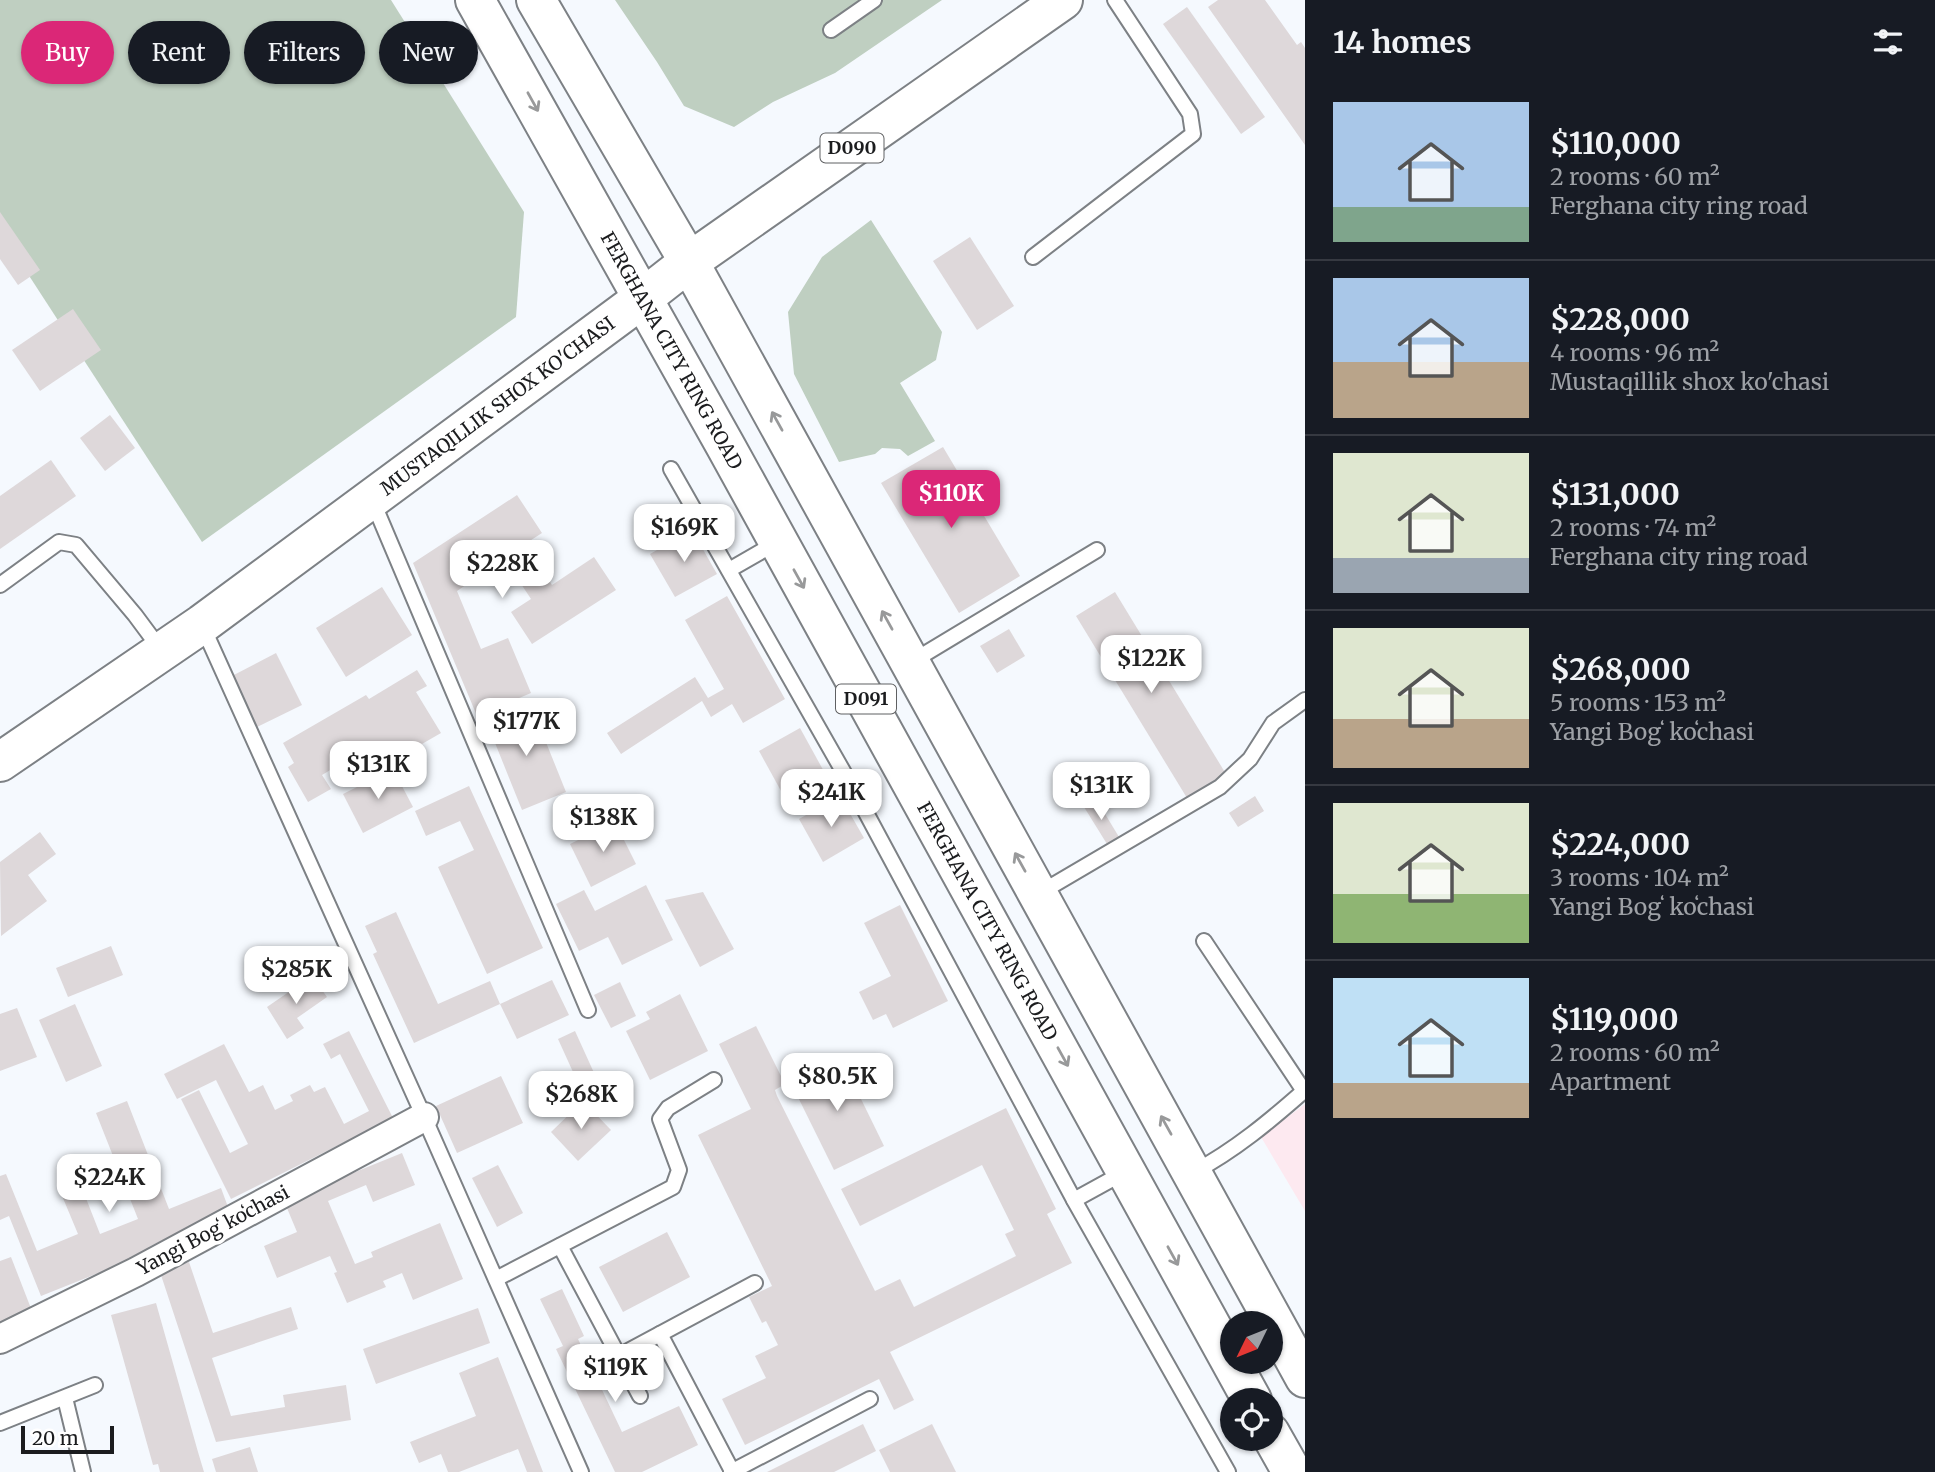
<!DOCTYPE html>
<meta charset="utf-8">
<style>
:root{--surface:#171b24;--page:#20242c;--text:#f1f3f6;--muted:#9ea1a6;--line:#363941;--accent:#db2777}
body{margin:0;font-family:Merriweather,serif;background:var(--page);color:var(--text);height:100vh;display:flex;flex-direction:column;font-size:26px;white-space:nowrap}
*{box-sizing:border-box;margin:0}
p{font-size:23px;color:var(--muted)}
.icon{flex:none;width:38px;height:38px;fill:none;stroke:currentColor;stroke-width:2;stroke-linecap:round;stroke-linejoin:round}
.map{position:relative;flex:1;overflow:hidden}
.drawer{display:flex;flex-direction:column;background:var(--surface);width:630px}
.drawer>*{flex:none}
.banner{position:absolute;left:21px;top:21px;width:665px;height:63px;display:flex;gap:14px}
.needle{width:46px;rotate:227deg}
.buttons{position:absolute;left:1220px;top:1311px;display:grid;gap:14px}
.buttons a{display:grid;place-items:center;width:63px;height:63px;border-radius:50%;background:var(--surface);box-shadow:0 2px 5px #0004;font-size:35px}
.scale{position:absolute;left:21px;bottom:18px;width:93px;box-sizing:border-box;padding-left:7px;border:4px solid #1b1c1e;border-top:0;font-size:19px;line-height:24px;white-space:nowrap;color:#1b1c1e;-webkit-text-stroke:5px #fff;paint-order:stroke}
.price{position:absolute;translate:-50% -60px;padding:0 16px;border-radius:14px;background:#fff;color:#222;font-size:23px;line-height:46px;filter:drop-shadow(0 2px 4px #0008)}
.price::after{content:'';position:absolute;left:50%;top:42px;width:21px;height:16px;margin-left:-10px;background:inherit;clip-path:polygon(0 0,100% 0,50% 100%)}
.price.active{background:var(--accent);color:#fff}
ul{padding:0;list-style:none}
li{display:flex;align-items:center;gap:21px;height:175px;padding:0 28px}
li+li{border-top:2px solid var(--line)}
li span{display:grid;place-items:center;flex:none;width:196px;height:140px;border-radius:0px;color:#555}
li>.icon{margin-inline-start:auto}
span .icon{width:84px;height:84px;fill:#fffc;stroke-width:1}
li b{font-size:30px}
h2{display:flex;justify-content:space-between;align-items:center;height:84px;padding:0 28px;font-size:30px}
.tag{padding:0 24px;border-radius:32px;background:var(--surface);box-shadow:0 2px 5px #0004;font-size:24px;line-height:63px}
.tag.active{background:var(--accent);color:#fff}
main{display:flex;flex:1;min-height:0}
.map>svg:first-child{display:block}
</style>
<main>
<div class="map">
<svg width="1305" height="1472" viewBox="0 0 1305 1472">
<rect width="100%" height="100%" fill="#f5f9fe"/>
<path fill="#fde9f0" d="M1305,1104V1211L1261,1137Z"/>
<g fill="#bfcfc1">
<path d="M0,0H391L524,212L516,317L202,542L0,231Z"/>
<path d="M615,0H942L835,73L773,102L734,127L684,106L657,62Z"/>
<path d="M871,220L942,332L936,360L900,383L935,441L908,456L900,449L882,448L875,454L839,462L794,374L788,312L822,257Z"/>
</g>
<g fill="#ded8da">
<path d="M1218,0H1265L1297,45L1301,42L1305,48V145L1208,7Z"/>
<path d="M1187,7L1265,117L1241,134L1163,24Z"/>
<path d="M0,212L40,270L18,285L0,259Z"/>
<path d="M970,237L1014,306L977,330L933,261Z"/>
<path d="M73,309L101,350L40,391L12,350Z"/>
<path d="M110,415L135,448L105,471L80,438Z"/>
<path d="M943,447L1020,576L959,613L881,483Z"/>
<path d="M51,460L76,496L0,549V496Z"/>
<path d="M517,495L542,533L525,544L552,585L594,557L616,590L532,644L511,612L531,599L500,552L484,562L488,570L457,591L481,649L508,638L531,693L477,716L413,563Z"/>
<path d="M692,530L717,574L675,597L650,554Z"/>
<path d="M382,587L412,635L346,677L316,628Z"/>
<path d="M1115,592L1226,774L1187,798L1076,616Z"/>
<path d="M727,596L785,699L743,723L732,704L711,717L702,701L621,754L607,733L695,677L708,698L724,689L685,620Z"/>
<path d="M1009,629L1025,656L997,673L980,646Z"/>
<path d="M276,653L302,705L255,728L230,677Z"/>
<path d="M417,670L427,686L416,692L441,733L382,767L370,746L322,775L331,789L308,802L288,767L294,763L283,743L366,695L369,699Z"/>
<path d="M531,705L566,792L522,810L487,723Z"/>
<path d="M800,728L827,777L786,800L759,751Z"/>
<path d="M393,769L413,807L363,833L343,794Z"/>
<path d="M469,786L543,948L487,974L438,867L474,850L460,821L426,836L415,811Z"/>
<path d="M840,796L864,838L823,862L799,819Z"/>
<path d="M1255,796L1264,811L1238,827L1229,813Z"/>
<path d="M1096,799L1119,837L1107,844L1084,807Z"/>
<path d="M615,822L636,864L591,887L570,844Z"/>
<path d="M40,832L56,854L28,875L47,901L1,936L0,862Z"/>
<path d="M646,885L673,940L622,965L608,937L579,951L556,904L584,890L595,911Z"/>
<path d="M703,892L734,949L700,967L665,900Z"/>
<path d="M900,905L948,1001L893,1028L886,1014L873,1020L859,992L891,976L864,923Z"/>
<path d="M396,912L438,1004L490,981L500,1004L414,1043L373,954L377,952L365,926Z"/>
<path d="M111,946L123,975L68,997L56,968Z"/>
<path d="M312,976L327,997L297,1018L304,1028L287,1039L267,1007Z"/>
<path d="M552,980L569,1015L517,1039L500,1004Z"/>
<path d="M620,982L636,1016L611,1028L594,995Z"/>
<path d="M680,994L708,1051L650,1080L626,1031L650,1019L646,1012Z"/>
<path d="M75,1004L102,1066L66,1082L39,1020Z"/>
<path d="M17,1008L37,1057L0,1071V1014Z"/>
<path d="M756,1026L785,1084L775,1090L777,1096L875,1291L900,1279L914,1307L1016,1256L1005,1234L1014,1230L982,1165L860,1226L841,1189L1006,1108L1056,1209L1047,1214L1072,1263L890,1352L914,1400L894,1410L879,1379L745,1445L722,1399L766,1378L755,1356L778,1345L766,1321L762,1323L749,1297L772,1286L698,1135L751,1109L719,1044Z"/>
<path d="M349,1031L393,1118L231,1199L181,1099L199,1090L230,1153L248,1144L216,1080L177,1099L164,1074L224,1044L249,1092L263,1085L275,1110L293,1101L290,1095L310,1085L314,1092L325,1087L344,1124L369,1111L340,1054L331,1059L323,1044Z"/>
<path d="M575,1031L600,1086L583,1094L558,1039Z"/>
<path d="M840,1056L884,1146L834,1170L790,1081Z"/>
<path d="M501,1076L523,1123L457,1153L436,1106Z"/>
<path d="M127,1101L169,1209L221,1188L228,1207L149,1247L151,1252L41,1296L9,1216L0,1220V1176L6,1174L37,1251L78,1234L60,1191L80,1183L100,1234L138,1219L96,1113Z"/>
<path d="M583,1101L611,1130L578,1161L551,1132Z"/>
<path d="M402,1153L415,1185L373,1202L366,1185L328,1201L355,1264L373,1257L371,1252L440,1223L463,1279L413,1300L402,1273L383,1281L386,1287L347,1303L334,1273L337,1272L330,1256L277,1278L264,1246L297,1232L284,1201Z"/>
<path d="M498,1165L523,1213L497,1227L472,1178Z"/>
<path d="M667,1232L690,1277L623,1312L599,1267Z"/>
<path d="M11,1257L32,1311L0,1323V1261Z"/>
<path d="M189,1262L213,1333L291,1307L298,1329L212,1358L231,1416L285,1407L283,1395L346,1385L351,1420L216,1442L160,1272Z"/>
<path d="M562,1289L584,1336L578,1339L622,1432L679,1406L698,1445L642,1472H615L556,1349L563,1346L540,1299Z"/>
<path d="M156,1303L198,1452L204,1472H160L158,1464L153,1465L111,1315Z"/>
<path d="M478,1308L490,1343L376,1384L363,1349Z"/>
<path d="M498,1357L543,1472H527L518,1449L459,1472H448L441,1454L419,1463L410,1442L476,1416L459,1373Z"/>
<path d="M863,1424L876,1451L834,1472H767Z"/>
<path d="M932,1424L956,1472H890L879,1450Z"/>
<path d="M250,1447L258,1472H216L212,1459Z"/>
</g>
<g fill="none" stroke-linecap="round" stroke-linejoin="round">
<g stroke="#7d8185" stroke-width="18">
<g id="lane">
<path d="M831,30L874,0"/>
<path d="M1033,257L1193,134L1190,114L1115,0"/>
<path d="M671,469L856,794L1074,1200L1228,1472"/>
<path d="M373,502L588,1010"/>
<path d="M729,570L776,543"/>
<path d="M0,585L59,542L76,545L135,615L161,650"/>
<path d="M202,625L424,1117L581,1472"/>
<path d="M913,661L1097,550"/>
<path d="M1038,894L1220,787L1250,759L1273,723L1305,700"/>
<path d="M1204,941L1304,1091"/>
<path d="M1194,1172C1235,1150 1270,1121 1305,1090"/>
<path d="M1074,1200L1125,1172"/>
<path d="M560,1246L640,1396"/>
<path d="M496,1279L673,1187L679,1170L660,1119L668,1108L714,1080"/>
<path d="M660,1334L732,1471"/>
<path d="M619,1356L755,1283"/>
<path d="M65,1398L83,1472"/>
<path d="M0,1423L95,1385"/>
<path d="M731,1472L870,1399"/>
</g>
</g>
<g stroke="#7d8185" stroke-width="32">
<path id="street" d="M0,1339L136,1272L424,1117"/>
</g>
<g stroke="#7d8185" stroke-width="42">
<g id="secondary">
<path id="s1" d="M0,762L202,624L643,298"/>
</g>
</g>
<g stroke="#7d8185" stroke-width="42">
<path id="primary" d="M643,298L689,262L1063,0"/>
</g>
<g stroke="#7d8185" stroke-width="42">
<g id="highway">
<path id="s2" d="M475,0L725,445L1252,1400"/>
<path d="M536,0L689,262L1305,1378"/>
<path d="M1270,1433L1292,1472"/>
</g>
</g>
<use href="#lane" stroke="#fff" stroke-width="14"/>
<use href="#street" stroke="#fff" stroke-width="28"/>
<use href="#secondary" stroke="#fff" stroke-width="38"/>
<use href="#primary" stroke="#fff" stroke-width="38"/>
<use href="#highway" stroke="#fff" stroke-width="38"/>
</g>
<defs><path id="oneway-shaft" d="M-6 0H5M1.5-3L5.5 0L1.5 3" fill="none" stroke-width="1.6" stroke-linecap="round" stroke-linejoin="round" transform="scale(1.75)"/></defs>
<g stroke="#98999a">
<use href="#oneway-shaft" transform="translate(533 102) rotate(61)"/>
<use href="#oneway-shaft" transform="translate(777 421) rotate(-119)"/>
<use href="#oneway-shaft" transform="translate(799 579) rotate(61)"/>
<use href="#oneway-shaft" transform="translate(887 620) rotate(-119)"/>
<use href="#oneway-shaft" transform="translate(1020 862) rotate(-119)"/>
<use href="#oneway-shaft" transform="translate(1063 1057) rotate(61)"/>
<use href="#oneway-shaft" transform="translate(1166 1125) rotate(-119)"/>
<use href="#oneway-shaft" transform="translate(1173 1256) rotate(61)"/>
</g>
<g text-anchor="middle" stroke-width="7" stroke-linejoin="round" paint-order="stroke">
<g fill="#fff" stroke="#5f6062" stroke-width="2">
<rect x="820.5" y="133.5" width="63" height="29" rx="5"/>
<rect x="836" y="684.5" width="60" height="29" rx="5"/>
</g>
<g font-size="18" font-weight="bold" fill="#1b1c1e">
<text x="852" y="154">D090</text>
<text x="866" y="705">D091</text>
</g>
<g font-size="19" fill="#1b1c1e" stroke="#fff">
<text dy="7" stroke="none"><textPath href="#s2" startOffset="402">FERGHANA CITY RING ROAD</textPath></text>
<text dy="7" stroke="none"><textPath href="#s1" startOffset="612">MUSTAQILLIK SHOX KO'CHASI</textPath></text>
<text dy="7" stroke="none"><textPath href="#s2" startOffset="1054">FERGHANA CITY RING ROAD</textPath></text>
<text transform="translate(213 1230) rotate(-28)" y="7">Yangi Bogʻ koʻchasi</text>
</g>
</g>
</svg>
<div class="buttons">
<a><svg class="needle" viewBox="-14 -14 28 28"><path d="M0-13l5 13h-10z" fill="#e53935"/><path d="M0 13l5-13h-10z" fill="#9ea1a6"/></svg></a>
<a><svg class="icon" aria-label="locate" viewBox="0 0 24 24"><circle cx="12" cy="12" r="6"/><path d="M12 2v4M12 18v4M2 12h4M18 12h4"/></svg></a>
</div>
<div class="scale">20 m</div>
<b class="price active" style="left:951px;top:530px">$110K</b>
<b class="price" style="left:684px;top:564px">$169K</b>
<b class="price" style="left:502px;top:600px">$228K</b>
<b class="price" style="left:1151px;top:695px">$122K</b>
<b class="price" style="left:526px;top:758px">$177K</b>
<b class="price" style="left:378px;top:801px">$131K</b>
<b class="price" style="left:1101px;top:822px">$131K</b>
<b class="price" style="left:831px;top:829px">$241K</b>
<b class="price" style="left:603px;top:854px">$138K</b>
<b class="price" style="left:296px;top:1006px">$285K</b>
<b class="price" style="left:837px;top:1113px">$80.5K</b>
<b class="price" style="left:581px;top:1131px">$268K</b>
<b class="price" style="left:109px;top:1214px">$224K</b>
<b class="price" style="left:615px;top:1404px">$119K</b>
<div class="banner">
<a class="tag active">Buy</a>
<a class="tag">Rent</a>
<a class="tag">Filters</a>
<a class="tag">New</a>
</div>
</div>
<section class="drawer">
<h2>14 homes<svg class="icon" aria-label="filters" viewBox="0 0 24 24"><path d="M4 7h16M4 17h16"/><circle cx="9" cy="7" r="2"/><circle cx="15" cy="17" r="2"/></svg></h2>
<ul>
<li><span style="background:linear-gradient(#a9c7e8 75%,#7fa58c 0)"><svg class="icon" aria-label="home" viewBox="0 0 24 24"><path d="M3 11l9-7 9 7M6 9v11h12V9"/></svg></span><div><b>$110,000</b><p>2 rooms · 60 m²</p><p>Ferghana city ring road</p></div></li>
<li><span style="background:linear-gradient(#a9c7e8 60%,#b9a48a 0)"><svg class="icon" aria-label="home" viewBox="0 0 24 24"><path d="M3 11l9-7 9 7M6 9v11h12V9"/></svg></span><div><b>$228,000</b><p>4 rooms · 96 m²</p><p>Mustaqillik shox ko'chasi</p></div></li>
<li><span style="background:linear-gradient(#dfe7d0 75%,#9aa5b1 0)"><svg class="icon" aria-label="home" viewBox="0 0 24 24"><path d="M3 11l9-7 9 7M6 9v11h12V9"/></svg></span><div><b>$131,000</b><p>2 rooms · 74 m²</p><p>Ferghana city ring road</p></div></li>
<li><span style="background:linear-gradient(#dfe7d0 65%,#b9a48a 0)"><svg class="icon" aria-label="home" viewBox="0 0 24 24"><path d="M3 11l9-7 9 7M6 9v11h12V9"/></svg></span><div><b>$268,000</b><p>5 rooms · 153 m²</p><p>Yangi Bogʻ koʻchasi</p></div></li>
<li><span style="background:linear-gradient(#dfe7d0 65%,#8fb573 0)"><svg class="icon" aria-label="home" viewBox="0 0 24 24"><path d="M3 11l9-7 9 7M6 9v11h12V9"/></svg></span><div><b>$224,000</b><p>3 rooms · 104 m²</p><p>Yangi Bogʻ koʻchasi</p></div></li>
<li><span style="background:linear-gradient(#bfe0f5 75%,#b9a48a 0)"><svg class="icon" aria-label="home" viewBox="0 0 24 24"><path d="M3 11l9-7 9 7M6 9v11h12V9"/></svg></span><div><b>$119,000</b><p>2 rooms · 60 m²</p><p>Apartment</p></div></li>
</ul>
</section>
</main>
